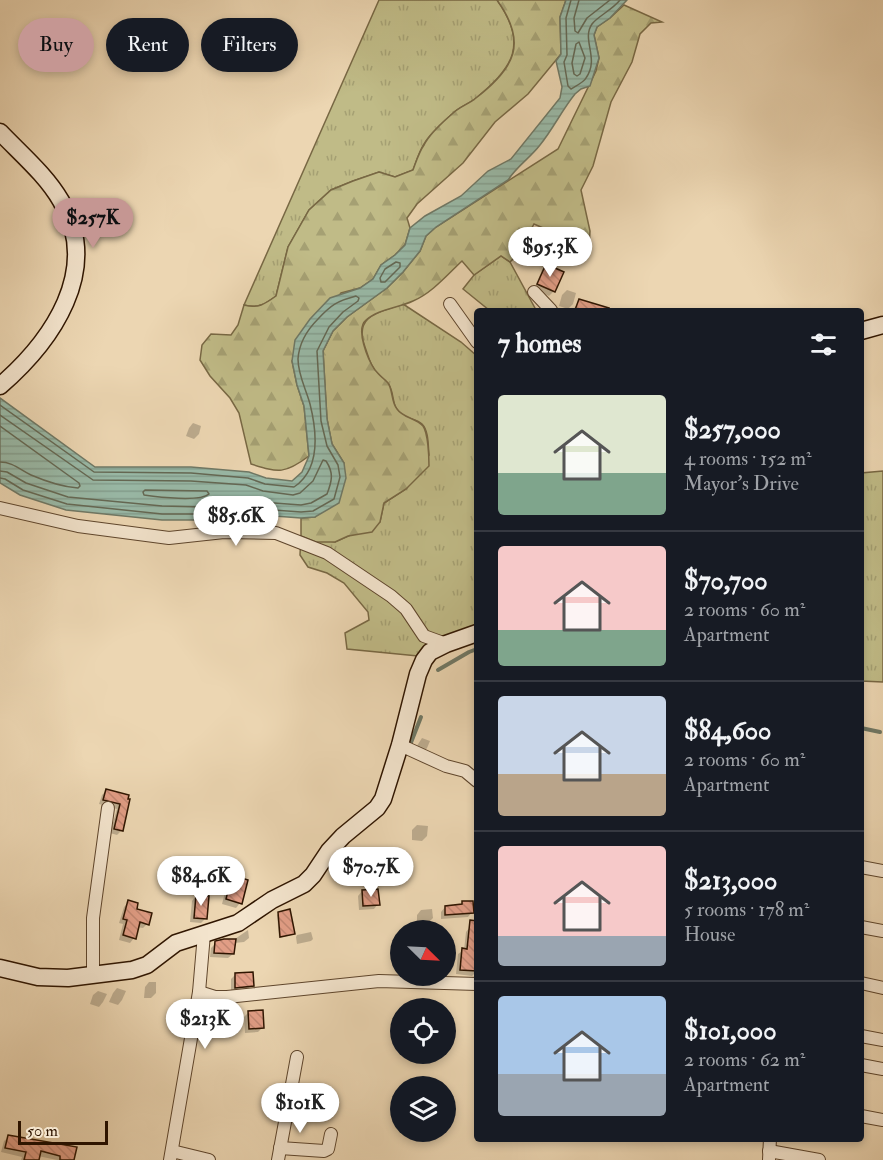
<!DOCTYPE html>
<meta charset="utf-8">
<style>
:root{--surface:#171b24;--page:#20242c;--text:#f1f3f6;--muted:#9ea1a6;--line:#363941;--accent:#c59692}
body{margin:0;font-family:"IM FELL Double Pica",serif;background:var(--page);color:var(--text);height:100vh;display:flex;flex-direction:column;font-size:22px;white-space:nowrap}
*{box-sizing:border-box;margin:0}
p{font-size:20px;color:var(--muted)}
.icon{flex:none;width:33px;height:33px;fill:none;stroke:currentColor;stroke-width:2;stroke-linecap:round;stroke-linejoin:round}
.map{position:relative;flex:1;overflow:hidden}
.panel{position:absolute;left:474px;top:308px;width:390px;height:834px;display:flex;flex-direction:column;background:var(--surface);border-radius:6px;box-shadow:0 3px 9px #0003}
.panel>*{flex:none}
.guide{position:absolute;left:18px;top:18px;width:366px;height:54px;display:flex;gap:12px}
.needle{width:39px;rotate:114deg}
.buttons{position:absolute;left:390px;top:920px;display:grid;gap:12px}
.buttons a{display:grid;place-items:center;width:66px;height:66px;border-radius:50%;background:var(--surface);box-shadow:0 3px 9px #0003;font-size:30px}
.scale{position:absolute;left:18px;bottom:15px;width:90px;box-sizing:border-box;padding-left:6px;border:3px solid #2f1500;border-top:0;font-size:16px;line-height:21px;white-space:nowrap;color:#2f1500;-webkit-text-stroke:4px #f3e4cd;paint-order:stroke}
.price{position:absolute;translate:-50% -51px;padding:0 14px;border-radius:21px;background:#fff;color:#222;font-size:20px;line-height:39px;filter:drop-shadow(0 2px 3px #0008)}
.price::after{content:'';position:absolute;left:50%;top:36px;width:18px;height:14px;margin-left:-9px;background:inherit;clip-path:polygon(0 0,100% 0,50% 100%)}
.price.selected{background:var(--accent);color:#111}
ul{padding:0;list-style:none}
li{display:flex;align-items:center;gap:18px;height:150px;padding:0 24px}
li+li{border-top:2px solid var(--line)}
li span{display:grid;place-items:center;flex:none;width:168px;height:120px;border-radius:6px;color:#555}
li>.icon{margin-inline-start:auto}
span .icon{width:72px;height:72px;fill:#fffc;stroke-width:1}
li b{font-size:26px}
h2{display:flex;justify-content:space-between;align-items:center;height:72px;padding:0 24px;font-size:26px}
.tag{padding:0 21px;border-radius:27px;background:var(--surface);box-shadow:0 3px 9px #0003;font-size:21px;line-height:54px}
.tag.selected{background:var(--accent);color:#111}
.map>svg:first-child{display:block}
</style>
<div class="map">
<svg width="883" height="1160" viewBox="0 0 883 1160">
<defs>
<pattern id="grass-tufts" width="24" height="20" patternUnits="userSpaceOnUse" patternTransform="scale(1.5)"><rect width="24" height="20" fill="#c0bb87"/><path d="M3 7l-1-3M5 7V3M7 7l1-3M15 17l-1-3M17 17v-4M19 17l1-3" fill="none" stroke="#a5a073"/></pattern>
<pattern id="forest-firs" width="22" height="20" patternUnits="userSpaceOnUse" patternTransform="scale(1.5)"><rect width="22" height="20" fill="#c0bb87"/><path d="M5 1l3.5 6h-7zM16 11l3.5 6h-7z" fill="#a5a073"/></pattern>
<pattern id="water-rules" width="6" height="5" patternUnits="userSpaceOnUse" patternTransform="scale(1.5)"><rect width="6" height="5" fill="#99baa8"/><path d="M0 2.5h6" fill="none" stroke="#849f8f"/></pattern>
<pattern id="building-back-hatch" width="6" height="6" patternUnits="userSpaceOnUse" patternTransform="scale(1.5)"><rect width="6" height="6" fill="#e19d85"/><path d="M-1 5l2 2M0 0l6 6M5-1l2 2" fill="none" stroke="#c18671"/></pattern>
</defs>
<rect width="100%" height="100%" fill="#ecd6b2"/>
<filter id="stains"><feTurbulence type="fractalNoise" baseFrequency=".00333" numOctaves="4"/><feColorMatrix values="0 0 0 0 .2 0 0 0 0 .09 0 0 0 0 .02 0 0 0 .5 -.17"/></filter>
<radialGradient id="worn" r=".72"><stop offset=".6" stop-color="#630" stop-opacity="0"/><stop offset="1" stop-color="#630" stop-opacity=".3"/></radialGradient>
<g fill="url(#grass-tufts)" stroke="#786844" stroke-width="1.5">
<path d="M379,0H497C528,43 514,68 476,98C469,104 459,107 452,114C443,122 430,133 424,144C419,152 416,162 413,170L395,177L379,172L353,181L331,190L309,210L288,247L276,296C265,304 258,309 244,305Z"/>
<path d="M501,256L510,262L536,310H489L463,289L474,275Z"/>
<path d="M403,304L461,342L477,356V626L418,656L347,649L345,633L369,620L368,612L344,583L327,573L308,567L300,555L301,536L335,542L380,522L384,503L406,489L429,455C428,446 429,431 422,424C417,419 407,419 401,414C391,406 395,395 389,385C386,380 380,377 376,372C370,365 368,355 365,347C353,315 380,312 403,304Z"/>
<path d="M883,471V682L861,681V473Z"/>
</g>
<g fill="url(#forest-firs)" stroke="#786844" stroke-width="1.5">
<path d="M497,0H566L560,17L561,54L528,94L495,122L463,163L417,204L407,218L410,228L405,245L395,255L381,265L373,279L360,288L341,293L292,361L297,385L304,406L309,456C285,474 279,473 251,464L239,413L230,398L210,376L200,360L202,345L211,334L231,335L238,325L244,305C258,309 265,304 276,296L288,247L309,210L331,190L353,181L379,172L395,177L413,170C416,162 419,152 424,145C430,133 443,122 452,114C459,107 469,104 476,98C515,68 528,43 497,0Z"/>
<path d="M624,5L662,22L651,23L640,34L632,62L611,102L593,166L581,190L590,231L589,248L534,224L517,255L510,262L501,256L474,275L462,261C447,275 432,293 413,301C398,308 378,309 366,320C355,329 368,360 375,370C379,375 384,379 388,383C393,390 391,402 397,409C403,418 416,418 423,426C428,433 429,456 429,466L406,489L384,503L380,522L372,532L348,536L335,542H316L301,536V518L315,517L344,463L332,444L327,419L323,351L333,331L347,317L387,288L403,272L420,251L426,236L436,227L558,149L596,71L599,58L594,35L597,27L610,18Z"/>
</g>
<path fill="url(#water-rules)" stroke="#6f7865" stroke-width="1.5" d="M566,0H627L610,18L597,27L594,35L599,58L590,86L581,89L575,94C562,110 553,129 540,145C530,158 517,166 508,180L436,227L426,236L420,251L403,272L387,288L347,317L333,331L323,351L327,419L332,444L344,463L346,478L339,503L315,517L301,518L246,514L204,520H162L66,510L20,495L0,483V398L95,467H191L249,472L266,478L292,481L302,472L309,456L304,406L297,385L292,361L295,340L310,319L330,298L360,288L373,279L381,265L395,255L405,245L410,228L425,216L461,196L488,171L511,159L560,98L562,87L556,61L561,54L560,17Z"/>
<g fill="#0003">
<path d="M546,266L562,272L554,291L549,296L534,289L542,270Z"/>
<path d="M567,290L576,293L573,304L568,309L559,306L562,295Z"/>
<path d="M579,301L596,306L594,310H573Z"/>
<path d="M193,423L201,426L199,434L194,439L186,436L189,428Z"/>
<path d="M422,738L430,741L427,748L423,753L415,749Z"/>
<path d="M107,790L127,796L121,831L117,835L110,833L117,809L99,804L102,795Z"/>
<path d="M417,825L428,826L427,836L422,841L412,840V830Z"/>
<path d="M233,877L240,903L236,908L222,904L228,881Z"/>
<path d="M362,891L378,904L374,909L359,910L358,896Z"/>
<path d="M196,896L206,918L201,923L190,922L192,901Z"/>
<path d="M129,902L147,924L143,928L137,927L134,938L130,943L119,940L123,924L119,923L124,907Z"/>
<path d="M462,903L472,912L468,917L441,919V912L445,907L459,906Z"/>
<path d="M432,909L433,918L428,923H417V915L421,910Z"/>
<path d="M279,913L293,934L291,935L279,938L277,915Z"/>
<path d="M470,927L477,971L472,976L456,974L458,954L464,950L466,932Z"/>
<path d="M248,930L249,938L244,942L234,943L233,954L228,958L210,957L211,948L216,943L232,941Z"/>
<path d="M311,932L313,939L311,941L297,944L296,937L297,935Z"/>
<path d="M236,974L252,985L247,990L231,992V979Z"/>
<path d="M149,982H156V993L151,998H144L145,987Z"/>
<path d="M117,988L126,991L122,1000L118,1005L109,1002L113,993Z"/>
<path d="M98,991L107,994L103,1002L99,1007L90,1004L93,995Z"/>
<path d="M249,1012L263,1027L258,1032L245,1033L244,1017Z"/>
<path d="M9,1137L73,1160H57L38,1156L37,1160H21L22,1157L1,1152L4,1141Z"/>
</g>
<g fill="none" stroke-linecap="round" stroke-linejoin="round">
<g stroke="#646854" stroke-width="1.5">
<path d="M571,0L566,18L567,55L564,62L568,86L571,89C576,86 584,82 586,78C600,58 581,40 592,24C597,17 612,10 620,0"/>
<path d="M579,0L574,18L575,31L578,33L587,18L610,0"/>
<path d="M579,42L585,58L580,74L577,76L574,74L572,63L576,44Z"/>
<path d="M396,262L400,263V267L385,282H381L380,278L385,269Z"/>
<path d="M0,405L94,472L191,473L248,478L265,484L294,487C321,469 317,432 310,404C306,389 298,375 298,359C299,344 307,330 318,319C331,305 337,301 356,296L359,298L358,301L343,312L329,327L317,351L321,421L327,446L338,465L340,477L334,499L313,511L301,512L246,508L204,514H162L67,504L23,490L5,479L0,478"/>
<path d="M0,415L93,480L191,481L246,485L263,491L293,495L300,493L313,481L323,460L326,461C334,473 332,481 327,494L311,503L301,505L247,501L203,507L162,506L68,497L26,483L7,472L0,471"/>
<path d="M0,426L79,483L80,486L78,488C63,487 45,481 31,475C20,470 13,462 0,462"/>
<path d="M145,490L207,491L209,494C200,502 158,497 144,495L143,492Z"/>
</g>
<g stroke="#6f7865" stroke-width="4">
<path d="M438,670L469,652L477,649"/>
<path d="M861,728L880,732"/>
<path d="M410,745L421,717"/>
</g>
</g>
<g fill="url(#building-back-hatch)" stroke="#2f1500" stroke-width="1.5">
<path d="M546,264L564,272L555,292L537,284Z"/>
<path d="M579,299L609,308L608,310H575Z"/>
<path d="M106,789L129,795L128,799H130L123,831L114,829L120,804L103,800Z"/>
<path d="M232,875L248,880L242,904L226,899Z"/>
<path d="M378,889L380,905L363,906L362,890Z"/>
<path d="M196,895L209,896L207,919L194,918Z"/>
<path d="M128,900L138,903L137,909L152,913L149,925L140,922L136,939L123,935L127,920L123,919Z"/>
<path d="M462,901H473L474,913L445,915V906L462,904Z"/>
<path d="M290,909L295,934L280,937L278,912Z"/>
<path d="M470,920L477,921V971L460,970L462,948L467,949Z"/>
<path d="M224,939H236L234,954L214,953L215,941Z"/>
<path d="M253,972L254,986L235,988V973Z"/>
<path d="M263,1010L264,1028L249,1029L248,1011Z"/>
<path d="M8,1135L77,1147L74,1160H60V1156L41,1151L39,1160H24L26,1152L5,1148Z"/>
</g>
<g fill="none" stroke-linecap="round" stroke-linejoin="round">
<g stroke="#5e452c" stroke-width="14">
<g id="street">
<path d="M534,292L551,310"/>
<path d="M450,304L477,342"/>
<path d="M0,508L78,526L169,538L224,532L276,533L327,553L391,596L406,609L424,636L446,644"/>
<path d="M400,745L446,766L465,771L477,781"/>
<path d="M861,867L883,871"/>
<path d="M861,927L883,931"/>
<path d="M93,976V918L108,808"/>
<path d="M861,983L883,988"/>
<path d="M199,992L215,997H227L379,981L477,984"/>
<path d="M861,1036L883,1040"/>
<path d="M861,1065L883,1069"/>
<path d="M861,1116L883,1120"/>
<path d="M280,1148L324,1151L328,1149L331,1134"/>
<path d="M172,1151L209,1160"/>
<path d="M769,1151L819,1160"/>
<path d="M170,1160L199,992L204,934"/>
<path d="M278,1160L297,1057"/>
<path d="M769,1160L770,1138"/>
</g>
</g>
<g stroke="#2f1500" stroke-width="19">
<g id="secondary">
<path d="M0,132C21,154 46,175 61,201C102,270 52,341 0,386"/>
<path d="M861,331L883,325"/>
<path d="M0,968L38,977L68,978L132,970L147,965L176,943L238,923L272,900L304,884L313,875L329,851L343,836L377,808L383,799L400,745L418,674L424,660L430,652L446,644L477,633"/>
</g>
</g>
<use href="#street" stroke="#f3e4cd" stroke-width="12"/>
<use href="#secondary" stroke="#f3e4cd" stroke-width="16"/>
</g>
<rect width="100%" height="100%" filter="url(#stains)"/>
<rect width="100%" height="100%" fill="url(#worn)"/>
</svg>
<div class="buttons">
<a><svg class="needle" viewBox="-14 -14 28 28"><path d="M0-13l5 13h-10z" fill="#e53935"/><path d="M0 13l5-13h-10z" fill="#9ea1a6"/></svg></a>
<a><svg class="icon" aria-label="locate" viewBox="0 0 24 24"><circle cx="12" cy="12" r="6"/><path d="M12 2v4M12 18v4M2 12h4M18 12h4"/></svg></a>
<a><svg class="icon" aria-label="layers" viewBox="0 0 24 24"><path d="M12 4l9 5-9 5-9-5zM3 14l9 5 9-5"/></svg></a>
</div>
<div class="scale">50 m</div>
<b class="price selected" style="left:93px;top:249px">$257K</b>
<b class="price" style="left:550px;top:278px">$95.3K</b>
<b class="price" style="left:236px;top:547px">$85.6K</b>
<b class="price" style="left:371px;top:898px">$70.7K</b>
<b class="price" style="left:201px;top:907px">$84.6K</b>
<b class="price" style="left:205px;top:1050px">$213K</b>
<b class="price" style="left:300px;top:1134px">$101K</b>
<div class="guide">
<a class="tag selected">Buy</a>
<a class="tag">Rent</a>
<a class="tag">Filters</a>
</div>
<section class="panel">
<h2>7 homes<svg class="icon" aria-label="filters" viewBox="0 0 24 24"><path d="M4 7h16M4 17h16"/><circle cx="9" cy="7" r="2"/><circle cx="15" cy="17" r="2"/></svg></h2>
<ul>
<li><span style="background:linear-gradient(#dfe7d0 65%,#7fa58c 0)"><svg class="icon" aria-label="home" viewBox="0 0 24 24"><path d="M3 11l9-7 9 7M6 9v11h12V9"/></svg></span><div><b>$257,000</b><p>4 rooms · 152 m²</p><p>Mayor's Drive</p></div></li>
<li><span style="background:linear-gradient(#f6c9c9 70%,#7fa58c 0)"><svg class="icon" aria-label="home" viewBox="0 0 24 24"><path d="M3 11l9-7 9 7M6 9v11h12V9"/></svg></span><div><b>$70,700</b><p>2 rooms · 60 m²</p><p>Apartment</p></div></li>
<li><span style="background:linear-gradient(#c9d6e8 65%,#b9a48a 0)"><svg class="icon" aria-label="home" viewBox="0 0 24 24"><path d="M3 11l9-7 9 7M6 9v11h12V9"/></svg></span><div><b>$84,600</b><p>2 rooms · 60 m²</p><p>Apartment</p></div></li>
<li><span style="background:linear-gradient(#f6c9c9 75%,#9aa5b1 0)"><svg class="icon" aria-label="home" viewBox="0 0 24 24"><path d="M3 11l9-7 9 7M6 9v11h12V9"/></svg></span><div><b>$213,000</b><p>5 rooms · 178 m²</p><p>House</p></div></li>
<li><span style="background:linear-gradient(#a9c7e8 65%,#9aa5b1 0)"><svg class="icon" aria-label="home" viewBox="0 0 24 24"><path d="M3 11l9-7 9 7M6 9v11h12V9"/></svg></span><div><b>$101,000</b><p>2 rooms · 62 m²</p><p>Apartment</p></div></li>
</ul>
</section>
</div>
